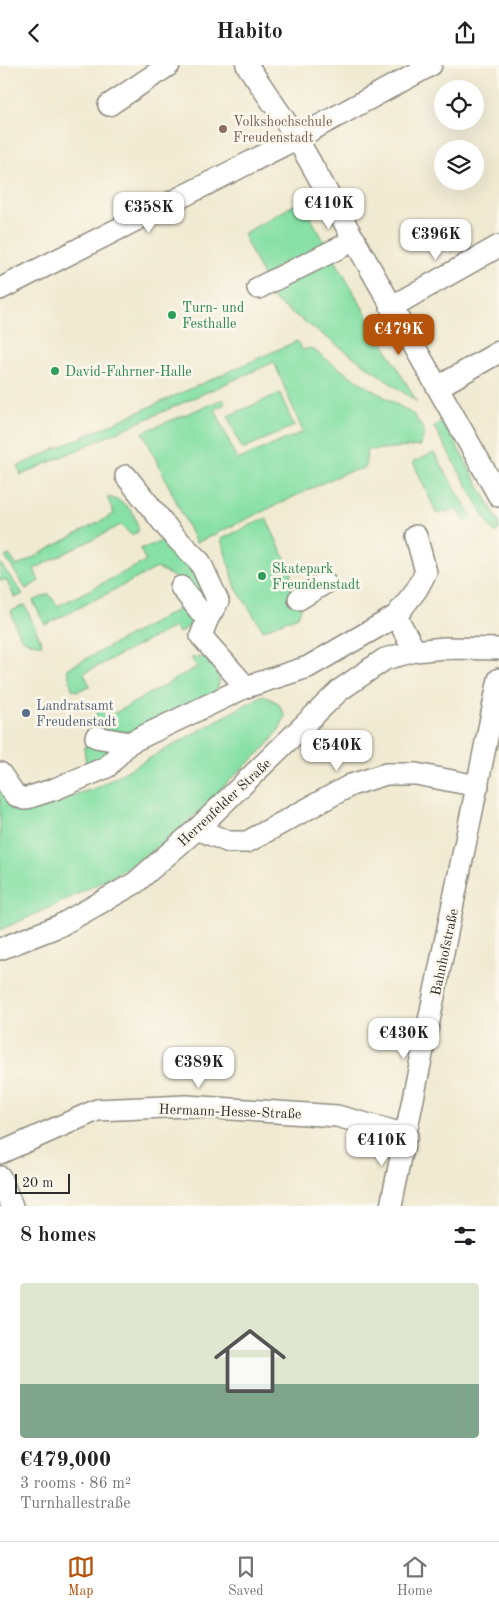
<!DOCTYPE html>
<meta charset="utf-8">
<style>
:root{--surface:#fff;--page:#f2f2f2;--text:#202124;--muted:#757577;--line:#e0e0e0;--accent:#b45309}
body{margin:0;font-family:"Old Standard TT",serif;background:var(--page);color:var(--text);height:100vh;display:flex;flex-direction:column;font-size:19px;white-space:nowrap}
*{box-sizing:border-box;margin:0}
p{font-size:16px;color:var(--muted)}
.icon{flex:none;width:28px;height:28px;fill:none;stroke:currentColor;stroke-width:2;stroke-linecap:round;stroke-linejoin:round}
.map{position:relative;height:1141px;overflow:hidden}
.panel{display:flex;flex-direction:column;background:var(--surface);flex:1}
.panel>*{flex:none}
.controls{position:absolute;left:434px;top:15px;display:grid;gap:10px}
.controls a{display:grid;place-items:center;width:50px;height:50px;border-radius:50%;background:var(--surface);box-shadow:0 5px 20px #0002;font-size:25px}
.scale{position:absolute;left:15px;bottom:12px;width:55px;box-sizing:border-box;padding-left:5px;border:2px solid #2b2b2b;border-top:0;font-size:14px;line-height:18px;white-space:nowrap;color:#2b2b2b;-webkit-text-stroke:4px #fbf7ec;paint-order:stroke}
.price{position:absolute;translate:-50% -42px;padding:0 11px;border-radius:10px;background:#fff;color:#222;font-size:16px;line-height:32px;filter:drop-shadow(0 1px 2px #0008)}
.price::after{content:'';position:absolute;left:50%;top:30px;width:15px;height:11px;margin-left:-8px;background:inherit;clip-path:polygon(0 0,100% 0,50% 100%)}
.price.current{background:var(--accent);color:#fff}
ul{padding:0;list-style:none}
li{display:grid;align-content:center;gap:10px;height:265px;padding:0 20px}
li span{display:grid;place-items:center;height:155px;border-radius:5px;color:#555}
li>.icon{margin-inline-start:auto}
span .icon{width:90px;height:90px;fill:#fffc;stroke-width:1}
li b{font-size:21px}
h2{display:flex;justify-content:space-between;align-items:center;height:60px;padding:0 20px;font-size:21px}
header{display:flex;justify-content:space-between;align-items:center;height:65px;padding:0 20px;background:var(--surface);font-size:22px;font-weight:800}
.menu{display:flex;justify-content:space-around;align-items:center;height:70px;border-top:1px solid var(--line);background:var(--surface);font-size:14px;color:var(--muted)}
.menu a{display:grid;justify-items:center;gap:2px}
.menu .current{color:var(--accent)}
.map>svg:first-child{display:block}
</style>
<header><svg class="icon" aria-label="back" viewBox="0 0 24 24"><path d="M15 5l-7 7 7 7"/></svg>Habito<svg class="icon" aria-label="share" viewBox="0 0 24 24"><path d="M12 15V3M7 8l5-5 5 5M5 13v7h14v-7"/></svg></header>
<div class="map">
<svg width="499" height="1141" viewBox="0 0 499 1141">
<rect width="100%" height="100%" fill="#fbf7ec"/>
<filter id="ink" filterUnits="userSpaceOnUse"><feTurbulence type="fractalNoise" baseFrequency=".02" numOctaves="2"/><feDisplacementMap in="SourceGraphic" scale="10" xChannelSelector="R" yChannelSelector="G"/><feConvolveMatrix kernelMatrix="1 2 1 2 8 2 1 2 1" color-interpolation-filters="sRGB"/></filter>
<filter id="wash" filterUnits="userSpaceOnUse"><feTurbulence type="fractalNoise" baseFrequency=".0096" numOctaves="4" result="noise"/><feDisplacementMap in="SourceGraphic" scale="20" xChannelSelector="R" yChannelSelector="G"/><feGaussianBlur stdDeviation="1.12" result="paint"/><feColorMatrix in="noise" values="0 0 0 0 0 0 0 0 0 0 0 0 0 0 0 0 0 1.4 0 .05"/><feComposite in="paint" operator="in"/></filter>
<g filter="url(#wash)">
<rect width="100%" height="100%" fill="#f0ead2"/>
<g fill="#87e0a6" stroke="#598668">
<path d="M301,136L417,337L274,235L243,169Z"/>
<path d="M297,276L302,285L311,283L347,309L414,350L425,367L420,381L367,385L365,403L344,408L196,478L143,367L223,334L225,339L215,344L237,395L303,367L274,297L21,410L18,401Z"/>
<path d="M280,328L294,361L242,384L228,351Z"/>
<path d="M443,356L499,457V465L494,468L434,362Z"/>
<path d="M434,388L472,452L466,457L456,444L437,449L413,397Z"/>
<path d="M107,432C124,435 138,448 138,467L131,470L121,460L34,504L39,516L26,524L5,492L9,490L17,501L114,449Z"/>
<path d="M266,453L292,508L290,514L302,540L298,551L263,565L236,523L221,474Z"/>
<path d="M171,473L183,484L210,538L197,536L174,512L157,503L45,560L33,536L49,529L58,541L146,496L140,484Z"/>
<path d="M0,498L23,529L15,533L6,515L0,516Z"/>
<path d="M25,540L42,579C17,579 18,567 11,546Z"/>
<path d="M186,542L192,555L189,561L179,568L174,562L84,608L90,621L77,626L72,624L67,604L179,544Z"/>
<path d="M205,592C218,599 223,614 216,626C199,636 167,658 150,663C135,668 104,670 94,657L96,648L102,645L106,653L197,602L191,593Z"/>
<path d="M263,630L278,638L285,651C277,676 253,693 234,711C210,734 188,759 162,779C117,813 51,842 0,865V726L30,744L96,723Z"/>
<path d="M94,679L116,686L90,702L86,699L84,683L85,681Z"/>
</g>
</g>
<g filter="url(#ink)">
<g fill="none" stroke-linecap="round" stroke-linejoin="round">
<g stroke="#8e8a7e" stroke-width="24">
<g id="minor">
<path d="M247,0L296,72L499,431"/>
<path d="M109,40L169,0"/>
<path d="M258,223L355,175"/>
<path d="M0,224L282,81L431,0"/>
<path d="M391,242L499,181"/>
<path d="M438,322L499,287"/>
<path d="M126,411L173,470L200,497L218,536L207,555"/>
<path d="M181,522L207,555L201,571L246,622"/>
<path d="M299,534L325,518"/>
<path d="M396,551L417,524L426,507L416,471"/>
<path d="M96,672L129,678L246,622L308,602L396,551L415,586"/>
<path d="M0,708L15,730L24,734L55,724L107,702L129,678"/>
<path d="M197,764L229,777H247L351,720L386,709H416L478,721"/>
<path d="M0,884L59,861L135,818L197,764L340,625L385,594L415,586L445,583L499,584"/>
<path d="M0,1088L97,1045L186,1041L337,1051L407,1070"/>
<path d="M0,1112L12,1141"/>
<path d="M391,1141L499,614"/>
</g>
</g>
<use href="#minor" stroke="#fff" stroke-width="21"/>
</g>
</g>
<circle fill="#8d6e63" stroke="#fbf7ec" stroke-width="2" cx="223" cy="64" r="5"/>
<g fill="#2e9e5b" stroke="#fbf7ec" stroke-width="2">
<circle cx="172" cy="250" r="5"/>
<circle cx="55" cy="306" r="5"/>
<circle cx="262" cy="511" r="5"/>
</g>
<circle fill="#5c6f8a" stroke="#fbf7ec" stroke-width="2" cx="26" cy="648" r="5"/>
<g text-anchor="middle" stroke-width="5" stroke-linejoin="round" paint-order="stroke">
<g font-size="14" fill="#785e54" stroke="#fbf7ec" text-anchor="start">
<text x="233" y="61">Volkshochschule<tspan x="233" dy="16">Freudenstadt</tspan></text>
</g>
<g font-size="14" fill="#27864d" stroke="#fbf7ec" text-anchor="start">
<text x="182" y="247">Turn- und<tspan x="182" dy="16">Festhalle</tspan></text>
<text x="65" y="311">David-Fahrner-Halle</text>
<text x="272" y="508">Skatepark<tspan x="272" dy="16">Freundenstadt</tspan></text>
</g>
<g font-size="14" fill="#4e5e75" stroke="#fbf7ec" text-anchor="start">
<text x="36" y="645">Landratsamt<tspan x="36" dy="16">Freudenstadt</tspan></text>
</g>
<g font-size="14" fill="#2b2b2b" stroke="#fbf7ec">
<text transform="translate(224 737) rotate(-43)" y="5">Herrenfelder Straße</text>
<text transform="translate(444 887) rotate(-78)" y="5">Bahnhofstraße</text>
<text transform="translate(230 1046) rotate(2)" y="5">Hermann-Hesse-Straße</text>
</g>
</g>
</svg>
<div class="controls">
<a><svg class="icon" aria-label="locate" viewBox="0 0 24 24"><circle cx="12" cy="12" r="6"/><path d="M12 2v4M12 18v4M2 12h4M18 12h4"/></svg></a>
<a><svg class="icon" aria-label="layers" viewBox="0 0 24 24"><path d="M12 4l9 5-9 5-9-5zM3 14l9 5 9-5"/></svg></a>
</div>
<div class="scale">20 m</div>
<b class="price" style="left:329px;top:165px">€410K</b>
<b class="price" style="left:149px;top:169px">€358K</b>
<b class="price" style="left:436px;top:196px">€396K</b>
<b class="price current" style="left:399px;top:291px">€479K</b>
<b class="price" style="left:337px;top:707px">€540K</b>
<b class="price" style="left:404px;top:995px">€430K</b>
<b class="price" style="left:199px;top:1024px">€389K</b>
<b class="price" style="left:382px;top:1102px">€410K</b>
</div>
<section class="panel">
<h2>8 homes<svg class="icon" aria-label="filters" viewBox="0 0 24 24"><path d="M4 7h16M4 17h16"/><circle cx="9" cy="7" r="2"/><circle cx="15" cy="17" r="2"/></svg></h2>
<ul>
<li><span style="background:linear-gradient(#dfe7d0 65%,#7fa58c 0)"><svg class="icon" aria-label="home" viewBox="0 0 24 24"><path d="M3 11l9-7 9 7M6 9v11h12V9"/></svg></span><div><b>€479,000</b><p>3 rooms · 86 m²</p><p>Turnhallestraße</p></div></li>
</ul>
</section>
<nav class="menu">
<a class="current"><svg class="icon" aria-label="map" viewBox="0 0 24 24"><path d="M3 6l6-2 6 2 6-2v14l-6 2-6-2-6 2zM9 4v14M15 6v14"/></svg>Map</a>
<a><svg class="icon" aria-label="saved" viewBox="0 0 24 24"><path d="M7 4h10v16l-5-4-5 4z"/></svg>Saved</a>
<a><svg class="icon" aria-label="home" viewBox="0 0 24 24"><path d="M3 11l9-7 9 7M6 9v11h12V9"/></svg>Home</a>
</nav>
